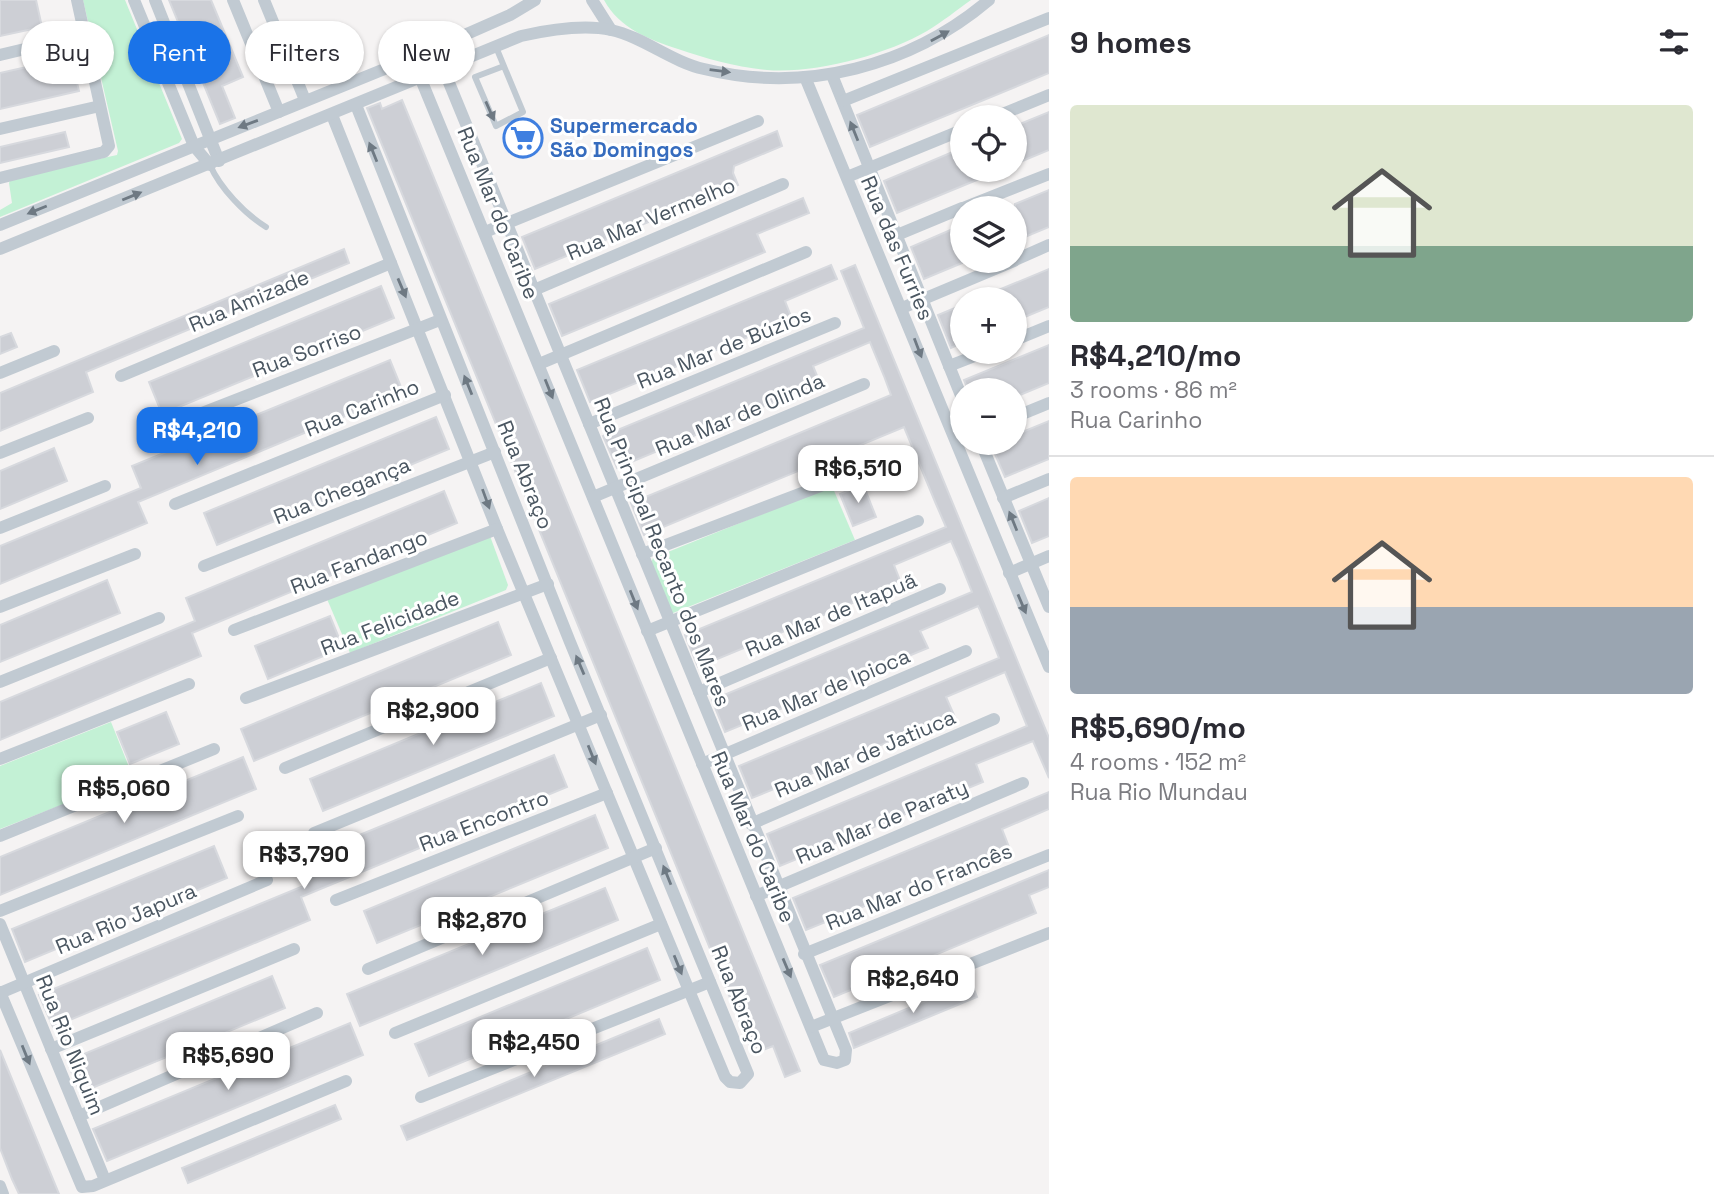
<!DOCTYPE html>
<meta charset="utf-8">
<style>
:root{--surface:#fff;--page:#f7f7f7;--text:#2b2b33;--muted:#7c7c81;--line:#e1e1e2;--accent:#1a73e8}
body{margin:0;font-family:"Space Grotesk",sans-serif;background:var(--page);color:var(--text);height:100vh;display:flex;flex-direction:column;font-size:26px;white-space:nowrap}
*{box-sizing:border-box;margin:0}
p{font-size:23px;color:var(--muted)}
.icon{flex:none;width:38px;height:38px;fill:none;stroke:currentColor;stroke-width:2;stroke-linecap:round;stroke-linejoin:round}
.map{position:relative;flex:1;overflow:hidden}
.drawer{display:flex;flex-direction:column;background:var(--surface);width:665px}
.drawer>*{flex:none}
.guide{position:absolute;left:21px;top:21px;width:665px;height:63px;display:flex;gap:14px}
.controls{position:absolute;left:950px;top:105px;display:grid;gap:14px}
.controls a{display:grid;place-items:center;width:77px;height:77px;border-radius:50%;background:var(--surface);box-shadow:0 2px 5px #0004;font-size:35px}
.price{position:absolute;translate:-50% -60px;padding:0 16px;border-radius:14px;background:#fff;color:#222;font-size:23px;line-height:46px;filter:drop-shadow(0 2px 4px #0008)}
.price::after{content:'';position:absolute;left:50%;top:42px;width:21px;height:16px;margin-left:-10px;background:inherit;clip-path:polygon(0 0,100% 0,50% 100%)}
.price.on{background:var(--accent);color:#fff}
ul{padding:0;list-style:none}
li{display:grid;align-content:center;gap:14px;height:371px;padding:0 21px}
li+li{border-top:2px solid var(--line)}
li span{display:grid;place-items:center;height:217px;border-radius:7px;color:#555}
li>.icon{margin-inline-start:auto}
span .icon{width:126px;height:126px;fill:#fffc;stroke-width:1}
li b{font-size:30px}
h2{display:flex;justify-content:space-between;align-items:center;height:84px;padding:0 21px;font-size:30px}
.tag{padding:0 24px;border-radius:32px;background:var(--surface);box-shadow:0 2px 5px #0004;font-size:24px;line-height:63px}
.tag.on{background:var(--accent);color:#fff}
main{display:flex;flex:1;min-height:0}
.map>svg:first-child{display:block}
</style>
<main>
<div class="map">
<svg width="1049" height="1194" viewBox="0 0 1049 1194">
<rect width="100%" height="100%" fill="#f5f3f3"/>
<g fill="#c3f1d5">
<path d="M83,0H125L182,139L179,143L0,217V210L12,203L9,183L11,178L117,155L118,151Z"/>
<path d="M604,0H971C957,10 942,22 927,31C886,55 814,74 767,70C736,67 707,59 678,49C650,40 619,28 604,0Z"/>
<path d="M832,486L855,540L673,613L669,612L651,563L653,558Z"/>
<path d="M490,536L508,585L506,590L350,653L327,599Z"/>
<path d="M111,722L133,777L0,829V766Z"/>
</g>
<g fill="#cdcfd5" stroke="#d7d9de" stroke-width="2">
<path d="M0,0H36L42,27L0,36Z"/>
<path d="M169,0H211L243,77L222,86L235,118L220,124Z"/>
<path d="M1049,35V73L870,147L857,115Z"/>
<path d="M71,57L79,91L0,109V73Z"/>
<path d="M402,100L800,1071L785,1077L773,1046L753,1054L367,108L380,103L382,109Z"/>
<path d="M1049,112V150L1015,164V126Z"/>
<path d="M777,131L782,146L734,166L733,173L738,185L535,269L522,237Z"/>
<path d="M65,132L69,147L0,163V147Z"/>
<path d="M962,148V170H1001L897,213L884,181Z"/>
<path d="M1049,190V227L1015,241V204Z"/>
<path d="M803,198L809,213L757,234L765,252L562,336L549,304Z"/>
<path d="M962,225V263L924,279L911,247Z"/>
<path d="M344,249L349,263L86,372L93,392L0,431V393Z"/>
<path d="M831,265L837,279L785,301L792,319L590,402L577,370Z"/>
<path d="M855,265L1049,738V778L1033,741L976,764L983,782L780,866L767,834L1027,726L1005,672L946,697L954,715L752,798L739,766L999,658L980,610L978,606L920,631L928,648L725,732L712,700L972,592L958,557L951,541L894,565L901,583L698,667L685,635L946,527L936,504L904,427L644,535L631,503L891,395L884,376L870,342L813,366L820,383L617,468L603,436L864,328L841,271Z"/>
<path d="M1049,269V307L1027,316L1015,321V299H977Z"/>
<path d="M381,286L394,318L162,414L149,382Z"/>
<path d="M962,305V343L951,348L938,315Z"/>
<path d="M11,333L17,347L0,354V337Z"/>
<path d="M1049,345V383L1015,397V390H968L964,380Z"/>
<path d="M390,360L403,392L138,502L147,523L0,584V546L141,488L132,466Z"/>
<path d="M436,417L449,449L217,545L204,513Z"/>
<path d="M1049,421V459L1005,477L991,445L1015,443V435Z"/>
<path d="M54,448L67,481L0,509V471Z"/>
<path d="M863,484L876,517L853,526L840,494Z"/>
<path d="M444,491L457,523L192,633L201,656L0,740V702L195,621L186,598Z"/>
<path d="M1049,498V536L1032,543L1019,511Z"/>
<path d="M107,580L120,613L0,662V625Z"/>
<path d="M330,616L343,648L268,679L255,646Z"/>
<path d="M498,622L511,655L254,761L241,729Z"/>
<path d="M541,683L554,716L323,811L310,779Z"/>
<path d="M166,712L179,744L130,764L117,732Z"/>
<path d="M554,755L567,787L301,897L310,920L53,1027L39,995L306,885L296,861Z"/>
<path d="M243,757L256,789L0,895V857Z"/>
<path d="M1049,792V809L1002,829L1009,847L806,930L793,898Z"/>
<path d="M595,815L608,848L377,943L364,911Z"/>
<path d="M214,846L227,878L25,962L12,929Z"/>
<path d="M1049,870V887L1029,895L1036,913L834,997L820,965Z"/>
<path d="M605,888L618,920L360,1026L347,994Z"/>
<path d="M647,948L660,980L429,1076L415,1044Z"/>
<path d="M272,976L285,1008L80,1093L67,1061Z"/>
<path d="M971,982L977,997L854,1048L849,1033Z"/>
<path d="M659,1019L665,1034L407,1140L401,1126Z"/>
<path d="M350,1023L363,1055L107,1161L93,1129Z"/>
<path d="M0,1050L59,1194H19L12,1179L0,1148Z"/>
<path d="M335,1105L341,1119L188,1183L182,1168Z"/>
</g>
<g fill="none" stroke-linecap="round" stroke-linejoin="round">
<g stroke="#c1cad2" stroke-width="6">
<path d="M496,47L523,112L496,126L475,77L504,66"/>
<path d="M210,165C220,188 245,214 266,227"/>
</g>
<g stroke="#c1cad2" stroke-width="12">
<path d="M134,0L194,146L210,165"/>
<path d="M155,0L219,161"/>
<path d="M233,0L279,112"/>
<path d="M264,0L305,100"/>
<path d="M592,0L611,30"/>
<path d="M0,55L84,35"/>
<path d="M263,74L289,63"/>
<path d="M832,75L962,398"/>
<path d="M420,77L824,1060L837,1063L845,1060L846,1050L443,68"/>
<path d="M805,77L1049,667"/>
<path d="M843,101L1049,18"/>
<path d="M332,115L497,529L725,1077L730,1082L740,1083L748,1074L570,642L356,105"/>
<path d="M995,117L1049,95"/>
<path d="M0,129L100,106"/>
<path d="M847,177L962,130"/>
<path d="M0,178L104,152L109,146L77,0"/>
<path d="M963,208L1049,174"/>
<path d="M0,225L419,55L510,15L535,0"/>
<path d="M485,232L758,121"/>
<path d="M897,235L962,208"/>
<path d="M0,249L521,36C548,30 583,24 611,30C643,37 672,62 704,69C806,94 911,66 989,0"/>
<path d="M1015,260L1049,245"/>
<path d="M534,290L783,184"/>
<path d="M902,308L1014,261"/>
<path d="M1015,340L1049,326"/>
<path d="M539,364L806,252"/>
<path d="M949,366L985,352"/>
<path d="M0,373L54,351"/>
<path d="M121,376L391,263"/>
<path d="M1015,417L1049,403"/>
<path d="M589,424L835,323"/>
<path d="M148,434L440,320"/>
<path d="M981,443L1049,607"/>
<path d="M0,453L88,418"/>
<path d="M593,497L864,384"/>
<path d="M1003,498L1049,479"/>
<path d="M175,504L445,395"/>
<path d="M0,528L105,486"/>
<path d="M642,554L894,458"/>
<path d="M204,566L495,452"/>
<path d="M1009,573L1049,556"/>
<path d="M0,607L135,554"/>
<path d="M234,630L497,529"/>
<path d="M647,631L918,521"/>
<path d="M0,682L159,618"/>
<path d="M699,692L940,589"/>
<path d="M246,698L548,584"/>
<path d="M0,759L189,684"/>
<path d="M702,764L966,651"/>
<path d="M285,768L551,658"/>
<path d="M751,824L994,719"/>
<path d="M314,833L601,715"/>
<path d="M0,836L214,749"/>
<path d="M756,896L1023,783"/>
<path d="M336,900L607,793"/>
<path d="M0,911L238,816"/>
<path d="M0,924L105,1180"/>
<path d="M804,954L1049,855"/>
<path d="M368,969L656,848"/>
<path d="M0,992L82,1187L93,1186L346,1081"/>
<path d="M0,993L267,880"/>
<path d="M811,1027L1049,933"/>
<path d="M395,1033L661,924"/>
<path d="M51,1049L294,949"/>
<path d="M421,1097L710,982"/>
<path d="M79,1116L317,1013"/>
<path d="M0,1186L3,1194"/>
</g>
</g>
<defs><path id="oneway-solid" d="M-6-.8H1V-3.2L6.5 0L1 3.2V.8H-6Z" transform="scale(1.75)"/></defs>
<g fill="#6e7983">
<use href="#oneway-solid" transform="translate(940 36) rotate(-29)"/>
<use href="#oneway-solid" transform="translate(720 71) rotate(7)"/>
<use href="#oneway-solid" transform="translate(490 111) rotate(66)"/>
<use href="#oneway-solid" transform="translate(248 124) rotate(160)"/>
<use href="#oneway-solid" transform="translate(854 131) rotate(-112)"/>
<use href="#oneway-solid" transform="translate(373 152) rotate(-112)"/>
<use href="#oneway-solid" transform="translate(132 196) rotate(-22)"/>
<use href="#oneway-solid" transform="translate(37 210) rotate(158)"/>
<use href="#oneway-solid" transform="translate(402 288) rotate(67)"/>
<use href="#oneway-solid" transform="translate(918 348) rotate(69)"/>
<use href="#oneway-solid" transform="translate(468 385) rotate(-112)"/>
<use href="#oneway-solid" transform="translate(549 389) rotate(68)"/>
<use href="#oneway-solid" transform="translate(486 499) rotate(70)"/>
<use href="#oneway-solid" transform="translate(1013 521) rotate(-112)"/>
<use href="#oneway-solid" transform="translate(634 600) rotate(68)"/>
<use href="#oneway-solid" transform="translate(1022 604) rotate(67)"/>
<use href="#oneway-solid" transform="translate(580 665) rotate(-113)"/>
<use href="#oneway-solid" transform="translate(592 755) rotate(68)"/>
<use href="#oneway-solid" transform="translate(667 875) rotate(-112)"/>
<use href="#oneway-solid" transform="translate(678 965) rotate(68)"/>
<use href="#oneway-solid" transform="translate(787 968) rotate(67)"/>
<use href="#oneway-solid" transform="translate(26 1055) rotate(68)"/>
</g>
<defs>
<g id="supermarket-ring" transform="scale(2.0125)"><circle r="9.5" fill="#fff" stroke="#3f7fe0" stroke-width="1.5"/><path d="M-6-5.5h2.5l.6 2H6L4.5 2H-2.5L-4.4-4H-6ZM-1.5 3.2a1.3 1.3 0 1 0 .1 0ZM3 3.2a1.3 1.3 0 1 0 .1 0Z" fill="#3f7fe0"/></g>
</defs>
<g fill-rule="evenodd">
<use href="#supermarket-ring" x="523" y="138"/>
</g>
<g text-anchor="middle" stroke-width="6" stroke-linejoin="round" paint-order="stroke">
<g font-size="21" font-weight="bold" fill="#366cbe" stroke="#fff" text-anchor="start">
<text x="550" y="133">Supermercado<tspan x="550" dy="24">São Domingos</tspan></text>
</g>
<g font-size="21" fill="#4a5661" stroke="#fff">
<text transform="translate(498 213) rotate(68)" y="7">Rua Mar do Caribe</text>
<text transform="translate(651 219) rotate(-23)" y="7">Rua Mar Vermelho</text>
<text transform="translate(897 248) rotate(67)" y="7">Rua das Furries</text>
<text transform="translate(249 301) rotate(-23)" y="7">Rua Amizade</text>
<text transform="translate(724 348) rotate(-22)" y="7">Rua Mar de Búzios</text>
<text transform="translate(307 351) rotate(-21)" y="7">Rua Sorriso</text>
<text transform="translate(362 408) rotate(-22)" y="7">Rua Carinho</text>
<text transform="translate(740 415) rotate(-23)" y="7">Rua Mar de Olinda</text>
<text transform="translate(525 475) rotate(68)" y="7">Rua Abraço</text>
<text transform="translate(342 491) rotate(-22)" y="7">Rua Chegança</text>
<text transform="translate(662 552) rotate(68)" y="7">Rua Principal Recanto dos Mares</text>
<text transform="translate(359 562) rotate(-21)" y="7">Rua Fandango</text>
<text transform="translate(831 615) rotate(-23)" y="7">Rua Mar de Itapuã</text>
<text transform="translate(390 623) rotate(-21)" y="7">Rua Felicidade</text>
<text transform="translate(826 690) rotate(-23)" y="7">Rua Mar de Ipioca</text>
<text transform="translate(865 754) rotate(-23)" y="7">Rua Mar de Jatiuca</text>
<text transform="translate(484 821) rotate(-21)" y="7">Rua Encontro</text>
<text transform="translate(882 822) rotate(-23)" y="7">Rua Mar de Paraty</text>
<text transform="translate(753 837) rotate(67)" y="7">Rua Mar do Caribe</text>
<text transform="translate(919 887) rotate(-22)" y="7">Rua Mar do Francês</text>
<text transform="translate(126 919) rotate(-23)" y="7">Rua Rio Japura</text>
<text transform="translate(739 1000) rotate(68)" y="7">Rua Abraço</text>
<text transform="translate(70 1045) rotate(68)" y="7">Rua Rio Niquim</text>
</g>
</g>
</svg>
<div class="controls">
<a><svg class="icon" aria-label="locate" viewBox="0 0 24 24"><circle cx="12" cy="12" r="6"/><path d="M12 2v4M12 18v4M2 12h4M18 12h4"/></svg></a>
<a><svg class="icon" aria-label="layers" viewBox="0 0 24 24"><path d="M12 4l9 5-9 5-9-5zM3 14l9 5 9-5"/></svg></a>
<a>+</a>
<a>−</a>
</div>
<b class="price on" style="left:197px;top:467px">R$4,210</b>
<b class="price" style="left:858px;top:505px">R$6,510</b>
<b class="price" style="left:433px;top:747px">R$2,900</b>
<b class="price" style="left:124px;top:825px">R$5,060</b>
<b class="price" style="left:304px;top:891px">R$3,790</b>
<b class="price" style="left:482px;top:957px">R$2,870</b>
<b class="price" style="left:913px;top:1015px">R$2,640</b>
<b class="price" style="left:534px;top:1079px">R$2,450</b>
<b class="price" style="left:228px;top:1092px">R$5,690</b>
<div class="guide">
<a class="tag">Buy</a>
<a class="tag on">Rent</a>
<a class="tag">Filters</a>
<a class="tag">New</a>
</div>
</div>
<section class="drawer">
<h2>9 homes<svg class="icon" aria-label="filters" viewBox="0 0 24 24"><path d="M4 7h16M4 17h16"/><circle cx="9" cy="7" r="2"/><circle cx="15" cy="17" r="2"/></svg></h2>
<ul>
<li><span style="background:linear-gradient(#dfe7d0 65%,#7fa58c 0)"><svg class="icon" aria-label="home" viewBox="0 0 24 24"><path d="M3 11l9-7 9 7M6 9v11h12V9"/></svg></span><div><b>R$4,210/mo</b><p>3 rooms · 86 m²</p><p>Rua Carinho</p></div></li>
<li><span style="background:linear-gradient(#ffd9b3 60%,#9aa5b1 0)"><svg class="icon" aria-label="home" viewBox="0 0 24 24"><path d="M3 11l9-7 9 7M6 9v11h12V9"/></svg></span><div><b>R$5,690/mo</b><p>4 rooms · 152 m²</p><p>Rua Rio Mundau</p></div></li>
</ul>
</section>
</main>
